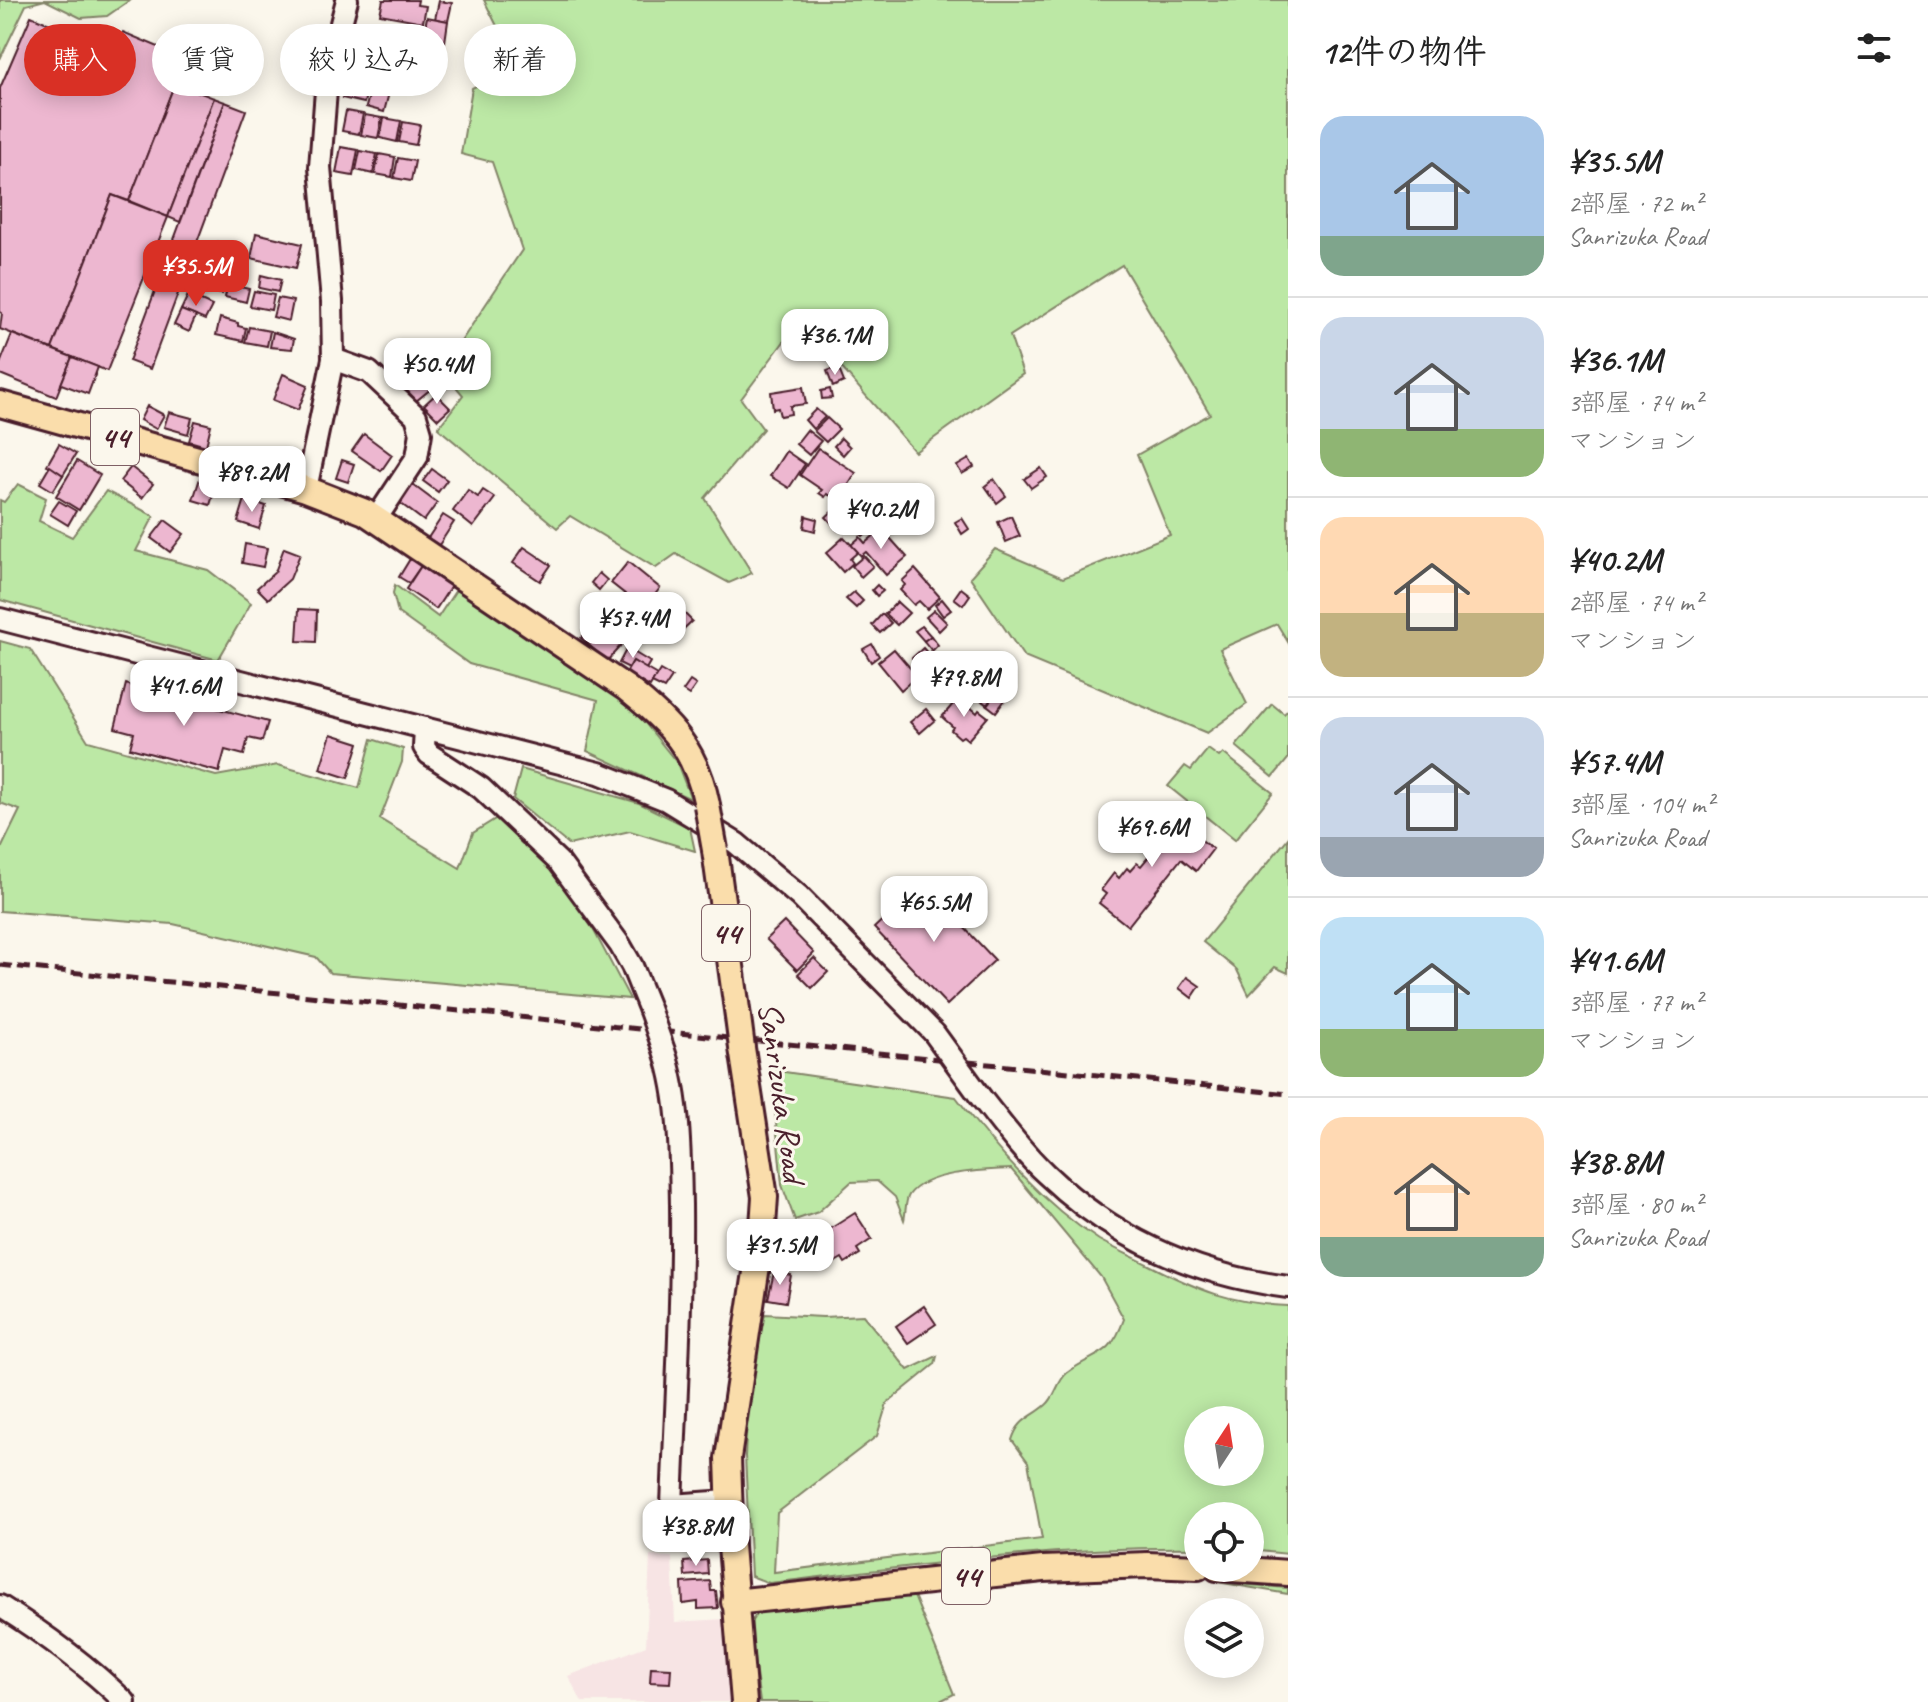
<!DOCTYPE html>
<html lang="ja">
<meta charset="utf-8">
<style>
:root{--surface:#fff;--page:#f6f6f6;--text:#222;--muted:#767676;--line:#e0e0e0;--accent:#d93025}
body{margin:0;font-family:Caveat,"Klee One",sans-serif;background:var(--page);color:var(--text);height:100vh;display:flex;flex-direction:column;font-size:30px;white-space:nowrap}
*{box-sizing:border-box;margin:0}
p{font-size:26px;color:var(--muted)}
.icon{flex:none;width:44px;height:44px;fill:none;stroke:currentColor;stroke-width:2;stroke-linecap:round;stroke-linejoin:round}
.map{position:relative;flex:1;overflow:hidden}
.drawer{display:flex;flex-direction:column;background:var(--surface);width:640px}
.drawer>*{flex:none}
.guide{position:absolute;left:24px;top:24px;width:760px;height:72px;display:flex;gap:16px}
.needle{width:52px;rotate:12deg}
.fabs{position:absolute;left:1184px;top:1406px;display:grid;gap:16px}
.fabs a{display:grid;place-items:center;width:80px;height:80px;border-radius:50%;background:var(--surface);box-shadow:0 4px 20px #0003;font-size:40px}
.price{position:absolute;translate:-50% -68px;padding:0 18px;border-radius:16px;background:#fff;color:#222;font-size:26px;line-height:52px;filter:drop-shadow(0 2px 4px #0008)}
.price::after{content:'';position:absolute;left:50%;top:48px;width:24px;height:18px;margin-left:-12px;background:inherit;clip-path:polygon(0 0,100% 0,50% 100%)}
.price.on{background:var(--accent);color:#fff}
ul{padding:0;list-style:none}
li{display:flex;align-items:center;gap:24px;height:200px;padding:0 32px}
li+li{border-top:2px solid var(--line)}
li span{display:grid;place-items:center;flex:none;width:224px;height:160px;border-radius:24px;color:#555}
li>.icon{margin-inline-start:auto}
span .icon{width:96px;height:96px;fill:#fffc;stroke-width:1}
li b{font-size:34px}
h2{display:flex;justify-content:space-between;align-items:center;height:96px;padding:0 32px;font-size:34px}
.pill{padding:0 28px;border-radius:36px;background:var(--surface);box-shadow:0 4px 20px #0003;font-size:28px;line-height:72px}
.pill.on{background:var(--accent);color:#fff}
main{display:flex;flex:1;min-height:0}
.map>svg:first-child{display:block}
</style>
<main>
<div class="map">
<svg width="1288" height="1702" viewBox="0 0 1288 1702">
<rect width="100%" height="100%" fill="#fbf7ec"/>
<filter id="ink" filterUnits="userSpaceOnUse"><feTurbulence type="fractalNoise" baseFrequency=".0125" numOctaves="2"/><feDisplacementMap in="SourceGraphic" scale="16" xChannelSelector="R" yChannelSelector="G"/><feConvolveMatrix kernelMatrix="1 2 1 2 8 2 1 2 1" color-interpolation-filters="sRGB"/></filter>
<g filter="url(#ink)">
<path fill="#f7e4e4" d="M650,1556L672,1557L675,1622L725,1619L735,1702H582L568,1676L646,1646Z"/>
<g fill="#bce8a5" stroke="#838468" stroke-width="2" fill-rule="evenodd">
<path d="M0,0H130L107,16L81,18L45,0L26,5L0,59Z"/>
<path d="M484,0H1288V642L1277,624L1220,649L1247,704L1207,733L1024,657L970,577L995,549L1063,578L1170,535L1137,455L1210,414L1122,265L1010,336L1023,374L915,452L800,320L741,399L763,429L705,498L752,573L729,583L676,554L656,568L570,516L557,528L438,428L463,395L442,370L522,250L492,162L461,154L472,88L517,66Z"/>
<path d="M18,484L46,498L39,521L72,537L106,491L154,516L136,551L208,570L251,603L218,660L0,600V500L4,502Z"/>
<path d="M395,585L438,617L458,587L608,690L641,718L677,763L691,799L587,751L598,700L469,664L398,613L393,593Z"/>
<path d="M0,641L30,649L88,741L216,776L278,765L359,788L372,739L403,749L402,762L380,819L460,868L473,833L500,816L574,893L630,999L330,973L316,957L173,924L0,911V851L20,810L0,803Z"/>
<path d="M1272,704L1284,714L1288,710V759L1273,777L1236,746Z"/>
<path d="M1208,749L1219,757L1223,753L1273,793L1235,840L1168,786L1185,766L1191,770Z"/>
<path d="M521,769L639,803L690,828L695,851L630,831L569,845L513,799Z"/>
<path d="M1288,838V973L1275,967L1249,995L1237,970L1203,942Z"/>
<path d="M771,1070L956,1097C996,1150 1043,1204 1099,1240C1115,1249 1132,1256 1149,1265C1200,1291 1230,1303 1288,1306V1554L1250,1550V1516H1198V1548C1054,1546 912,1566 769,1583L751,1576L745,1456L748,1395L765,1314L823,1317L863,1315L908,1370L937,1356L935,1364L887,1403L877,1436L777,1513L774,1572L1042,1539L1028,1462L1012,1440C1019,1418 1030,1419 1046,1405C1056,1397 1057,1381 1067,1373C1095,1351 1110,1360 1124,1319L1101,1277L1011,1169C985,1170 926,1171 909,1195C905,1201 906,1213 904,1220L895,1197L877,1181L851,1182L818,1212L795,1220L782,1185ZM1198,1420H1250V1472H1198Z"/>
<path d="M1217,1582L1288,1588V1594Z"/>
<path d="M914,1596L954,1694L938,1702H760L749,1625L760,1609Z"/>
</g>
<g fill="#edb7d0" stroke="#4a1f2b" stroke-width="2">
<path d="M383,0H418L417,5L426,6L423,22L380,14Z"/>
<path d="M439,1L452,3L448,21L435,19Z"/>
<path d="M31,16L115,52L123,32L187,59L175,83L129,201L112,195L52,349L0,329L2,313L0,312V88Z"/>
<path d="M427,17L448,21L445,42L423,37Z"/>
<path d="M373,81L391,85L384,112L366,107Z"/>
<path d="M346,82L368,87L364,103L342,98Z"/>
<path d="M175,83L214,98L168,217L129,201Z"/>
<path d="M214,98L225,102L180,222L168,217Z"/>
<path d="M225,102L246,110L150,369L129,361Z"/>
<path d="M346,111L363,114L359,134L342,131Z"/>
<path d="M365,115L382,118L378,138L361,135Z"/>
<path d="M384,118L401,121L397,142L380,138Z"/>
<path d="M403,122L420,125L416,145L399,142Z"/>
<path d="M341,147L358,150L353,176L336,173Z"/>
<path d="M360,151L377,154L373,174L356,170Z"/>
<path d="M379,154L395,157L392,177L375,174Z"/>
<path d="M398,158L415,161L411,181L394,178Z"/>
<path d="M112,195L168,217L107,371L52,349Z"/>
<path d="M256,233L302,244L296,268L251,258Z"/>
<path d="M218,242L229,244L228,247L234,248L233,253L239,254L234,277L205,270L211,248L216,249Z"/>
<path d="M194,275L203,277L200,293L190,291Z"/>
<path d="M261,275L281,280L278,292L259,288Z"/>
<path d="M206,277L225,281L222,294L203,290Z"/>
<path d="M228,284L249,289L246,302L225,297Z"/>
<path d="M254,291L274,295L271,310L250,306Z"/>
<path d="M188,295L212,306L205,320L181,310Z"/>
<path d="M278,298L293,301L289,321L273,317Z"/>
<path d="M181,310L196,316L189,332L174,325Z"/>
<path d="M220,318L238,323V326L246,328L243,341L216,335Z"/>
<path d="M249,327L270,331L267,346L245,342Z"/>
<path d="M273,332L294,339L292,349L270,347Z"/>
<path d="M12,334L72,357L56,397L0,374V364Z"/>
<path d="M72,357L98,367L88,394L61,384Z"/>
<path d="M838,367L844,382L833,387L827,371Z"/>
<path d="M419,373L432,388L416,401L404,387Z"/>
<path d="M283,374L308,385L298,410L273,400Z"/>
<path d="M803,387L806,404L790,406L791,414L780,416L778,408L773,409L771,392Z"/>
<path d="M830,389L832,398L822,399L821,391Z"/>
<path d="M436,394L450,408L438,419L424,405Z"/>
<path d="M147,406L164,415L156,429L140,420Z"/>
<path d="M816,409L825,417L813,429L805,420Z"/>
<path d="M169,412L192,418L188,434L164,427Z"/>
<path d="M827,418L839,429L826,442L814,431Z"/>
<path d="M195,421L211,425L206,446L189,441Z"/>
<path d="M807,430L821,441L809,455L796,444Z"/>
<path d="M364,434L392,455L381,471L352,451Z"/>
<path d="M841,438L850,447L843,455L834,446Z"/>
<path d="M59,444L76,454L63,475L47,465Z"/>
<path d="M818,448L856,473L841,497L833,492L831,496L827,494L825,497L819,493L822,490L800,475Z"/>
<path d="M786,451L805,464L789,488L770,476Z"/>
<path d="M969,459L974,467L962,474L957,466Z"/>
<path d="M342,460L354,464L348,482L336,478Z"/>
<path d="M77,461L100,475L79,510L56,496Z"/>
<path d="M50,466L63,475L53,491L40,483Z"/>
<path d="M131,467L153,484L142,498L120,481Z"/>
<path d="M1041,468L1047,477L1031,488L1024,479Z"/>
<path d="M432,469L447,480L438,492L423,481Z"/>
<path d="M201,475L218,480L210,505L193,500Z"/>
<path d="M994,479L1006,496L997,503L985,486Z"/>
<path d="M409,482L437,503L424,521L396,500Z"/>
<path d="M468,490L478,497L483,490L495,498L473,527L453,511Z"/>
<path d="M850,495L862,508L838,530L826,517Z"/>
<path d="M245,499L266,506L259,529L238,522Z"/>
<path d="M59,501L76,511L68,525L50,514Z"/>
<path d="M443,515L454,522L439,545L428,538Z"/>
<path d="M806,516L817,519L815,531L804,528Z"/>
<path d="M1011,516L1020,536L1006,542L998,522Z"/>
<path d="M864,517L873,528L863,536L854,526Z"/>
<path d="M962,518L969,529L962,534L955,522Z"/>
<path d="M165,520L184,534L170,552L151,538Z"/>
<path d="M882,529L907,557L886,575L866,552L861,556L851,545L860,537L865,543Z"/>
<path d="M844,537L858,552L850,559L853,563L843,572L826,553Z"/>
<path d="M245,544L267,548L263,567L242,563Z"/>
<path d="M524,547L551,565L540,581L513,563Z"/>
<path d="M284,548L300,554L290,579L268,599L257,588L275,572Z"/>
<path d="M864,556L873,566L861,577L852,566Z"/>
<path d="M410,559L421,566L409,583L399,577Z"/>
<path d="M628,562L660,588L644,609L611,583Z"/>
<path d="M421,566L451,586L436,609L406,589Z"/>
<path d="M915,569L940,597L927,609L919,601L914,605L900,590L905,585L902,581Z"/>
<path d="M599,573L607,580L599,590L591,583Z"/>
<path d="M877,585L883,591L877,596L872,590Z"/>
<path d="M961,588L970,595L963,605L954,598Z"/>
<path d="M854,592L863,601L856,608L846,599Z"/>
<path d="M942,599L951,610L943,616L935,605Z"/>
<path d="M673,602L692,621L675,637L656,618Z"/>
<path d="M897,602L909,613L897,625L885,614Z"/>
<path d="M299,609L317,610L316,642L297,641Z"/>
<path d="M934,610L947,623L939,631L926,617Z"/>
<path d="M882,614L891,623L880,633L872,625Z"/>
<path d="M598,620L623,643L607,661L581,638Z"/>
<path d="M922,626L931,636L924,641L915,631Z"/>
<path d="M931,636L938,645L932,651L924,641Z"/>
<path d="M872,644L879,656L871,662L863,649Z"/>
<path d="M627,648L650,662L646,669L633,661L629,668L619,663Z"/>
<path d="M923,648L929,655L919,665L912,658Z"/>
<path d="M894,649L917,676L901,690L878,662Z"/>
<path d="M633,661L657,675L650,687L626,673Z"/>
<path d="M660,670L672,677L664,689L652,683Z"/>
<path d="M135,677L153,681L149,698L162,701L164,694L268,722L262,741L248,738L244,755L225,750L219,772L130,748L134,733L115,728L126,684L132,686Z"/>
<path d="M690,681L696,685L689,695L683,691Z"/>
<path d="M991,690L996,693L987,705L982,701Z"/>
<path d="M996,693L1005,700L996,712L987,705Z"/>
<path d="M959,697L977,713L979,710L988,717L968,740L963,736L960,738L951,730L953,727L942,717Z"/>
<path d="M926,709L935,720L920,733L910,722Z"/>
<path d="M331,734L359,743L348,778L320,769Z"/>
<path d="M1177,821L1213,849L1196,871L1181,859L1128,926L1099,903L1106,894L1101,890L1114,873L1119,878L1127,868L1130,871L1137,863L1141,866L1151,854L1134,841L1149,822L1165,835Z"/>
<path d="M922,883L995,960L947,1005L874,928Z"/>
<path d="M784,922L814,953L797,970L766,939Z"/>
<path d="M814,958L828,972L812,988L798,974Z"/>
<path d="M1187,977L1200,986L1192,998L1179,988Z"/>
<path d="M855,1213L872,1239L857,1249L860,1254L845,1263L842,1258L827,1267L811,1241Z"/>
<path d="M774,1272L791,1275L786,1302L768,1299Z"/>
<path d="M924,1306L936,1324L908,1343L896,1326Z"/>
<path d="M707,1560L708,1574L685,1576L684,1562Z"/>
<path d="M710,1581L711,1591H716L718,1608L698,1609V1602L683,1604L682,1583Z"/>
<path d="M651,1667L671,1668L670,1683L650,1682Z"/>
</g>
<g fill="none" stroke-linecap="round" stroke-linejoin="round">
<g stroke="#4a1f2b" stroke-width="26">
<g id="minor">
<path d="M333,359L369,372L416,416L421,433L417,457L376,519"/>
<path d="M306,489L333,359L332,301L320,167L327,78L347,0"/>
<path d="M0,619L599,773L666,800L736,843L799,896L934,1033"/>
<path d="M425,728L424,747L429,754L481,788L559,862L620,945L632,966L649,1008"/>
<path d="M661,1042C680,1092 680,1151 681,1205C682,1305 676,1405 672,1505L728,1501"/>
<path d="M982,1099C1002,1124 1022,1152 1046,1174C1113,1238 1196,1275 1288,1287"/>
<path d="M0,1606C45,1634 87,1665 125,1702"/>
</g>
</g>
<g stroke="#4a1f2b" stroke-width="30">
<g id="major">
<path d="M0,404L306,489L365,512L626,688C670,723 696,749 707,805"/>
<path d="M715,850L738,1017"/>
<path d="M742,1048L765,1197L763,1226L728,1458L731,1546L744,1702"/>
<path d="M1217,1568L1288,1573"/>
<path d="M734,1602L1043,1569L1147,1565L1198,1567"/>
</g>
</g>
<use href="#minor" stroke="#fbf7ec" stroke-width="20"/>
<use href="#major" stroke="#faddab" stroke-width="24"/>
<path stroke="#4a1f2b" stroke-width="5" stroke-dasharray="12 6" stroke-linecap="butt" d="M0,965L1288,1094"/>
<g stroke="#4a1f2b" stroke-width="26" stroke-linecap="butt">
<g id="minor-bridge">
<path d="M649,1008L661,1042"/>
<path d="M934,1033L982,1099"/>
</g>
</g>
<g stroke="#4a1f2b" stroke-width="30" stroke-linecap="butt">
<g id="major-bridge">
<path d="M707,805L715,850"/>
<path d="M738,1017L742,1048"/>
</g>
</g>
<use href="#minor-bridge" stroke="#fbf7ec" stroke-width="20"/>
<use href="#major-bridge" stroke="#faddab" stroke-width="24"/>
</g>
</g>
<g text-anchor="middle" stroke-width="6" stroke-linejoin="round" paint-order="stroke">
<g fill="#fbf7ec" stroke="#7f6065" stroke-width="2">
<rect x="91" y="409" width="48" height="56" rx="6"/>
<rect x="702" y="905" width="48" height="56" rx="6"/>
<rect x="942" y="1548" width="48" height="56" rx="6"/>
</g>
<g font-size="32" font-weight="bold" fill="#4a1f2b">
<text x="115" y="448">44</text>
<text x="726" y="944">44</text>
<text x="966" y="1587">44</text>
</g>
<g font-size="34" fill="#4a1f2b" stroke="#fbf7ec">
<text transform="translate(783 1092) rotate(82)" y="12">Sanrizuka Road</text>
</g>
</g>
</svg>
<div class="fabs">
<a><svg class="needle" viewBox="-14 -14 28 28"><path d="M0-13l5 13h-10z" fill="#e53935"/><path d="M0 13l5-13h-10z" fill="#767676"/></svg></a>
<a><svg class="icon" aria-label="locate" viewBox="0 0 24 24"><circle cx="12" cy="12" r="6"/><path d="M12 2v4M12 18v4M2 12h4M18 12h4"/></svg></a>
<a><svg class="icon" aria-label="layers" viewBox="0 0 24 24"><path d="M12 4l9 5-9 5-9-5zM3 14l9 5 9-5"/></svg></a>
</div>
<b class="price on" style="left:196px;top:308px">¥35.5M</b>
<b class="price" style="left:835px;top:377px">¥36.1M</b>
<b class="price" style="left:437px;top:406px">¥50.4M</b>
<b class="price" style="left:252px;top:514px">¥89.2M</b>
<b class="price" style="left:881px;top:551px">¥40.2M</b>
<b class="price" style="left:633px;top:660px">¥57.4M</b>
<b class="price" style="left:964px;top:719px">¥79.8M</b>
<b class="price" style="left:184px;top:728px">¥41.6M</b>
<b class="price" style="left:1152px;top:869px">¥69.6M</b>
<b class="price" style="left:934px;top:944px">¥65.5M</b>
<b class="price" style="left:780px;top:1287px">¥31.5M</b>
<b class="price" style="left:696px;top:1568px">¥38.8M</b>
<div class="guide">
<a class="pill on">購入</a>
<a class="pill">賃貸</a>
<a class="pill">絞り込み</a>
<a class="pill">新着</a>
</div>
</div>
<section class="drawer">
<h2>12件の物件<svg class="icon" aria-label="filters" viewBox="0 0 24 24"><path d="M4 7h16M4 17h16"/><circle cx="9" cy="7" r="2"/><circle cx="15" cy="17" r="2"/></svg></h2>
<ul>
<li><span style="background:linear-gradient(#a9c7e8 75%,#7fa58c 0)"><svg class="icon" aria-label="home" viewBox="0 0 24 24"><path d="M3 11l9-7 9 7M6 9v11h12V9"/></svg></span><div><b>¥35.5M</b><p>2部屋 · 72 m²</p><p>Sanrizuka Road</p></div></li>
<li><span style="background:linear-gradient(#c9d6e8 70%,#8fb573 0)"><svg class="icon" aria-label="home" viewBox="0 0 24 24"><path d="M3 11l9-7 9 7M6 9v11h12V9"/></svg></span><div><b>¥36.1M</b><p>3部屋 · 74 m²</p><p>マンション</p></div></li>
<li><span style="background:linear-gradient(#ffd9b3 60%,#c2b280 0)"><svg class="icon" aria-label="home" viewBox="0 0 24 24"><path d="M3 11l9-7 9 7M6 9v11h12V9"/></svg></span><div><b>¥40.2M</b><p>2部屋 · 74 m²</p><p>マンション</p></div></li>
<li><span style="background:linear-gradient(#c9d6e8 75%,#9aa5b1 0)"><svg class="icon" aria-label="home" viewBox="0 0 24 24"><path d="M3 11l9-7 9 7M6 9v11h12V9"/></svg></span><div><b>¥57.4M</b><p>3部屋 · 104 m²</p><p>Sanrizuka Road</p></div></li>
<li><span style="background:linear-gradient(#bfe0f5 70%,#8fb573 0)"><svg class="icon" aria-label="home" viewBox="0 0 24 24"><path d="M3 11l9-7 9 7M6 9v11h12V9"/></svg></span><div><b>¥41.6M</b><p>3部屋 · 77 m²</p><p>マンション</p></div></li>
<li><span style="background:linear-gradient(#ffd9b3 75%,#7fa58c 0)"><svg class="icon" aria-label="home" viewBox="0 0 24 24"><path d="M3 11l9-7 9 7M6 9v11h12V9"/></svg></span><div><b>¥38.8M</b><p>3部屋 · 80 m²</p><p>Sanrizuka Road</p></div></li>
</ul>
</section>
</main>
